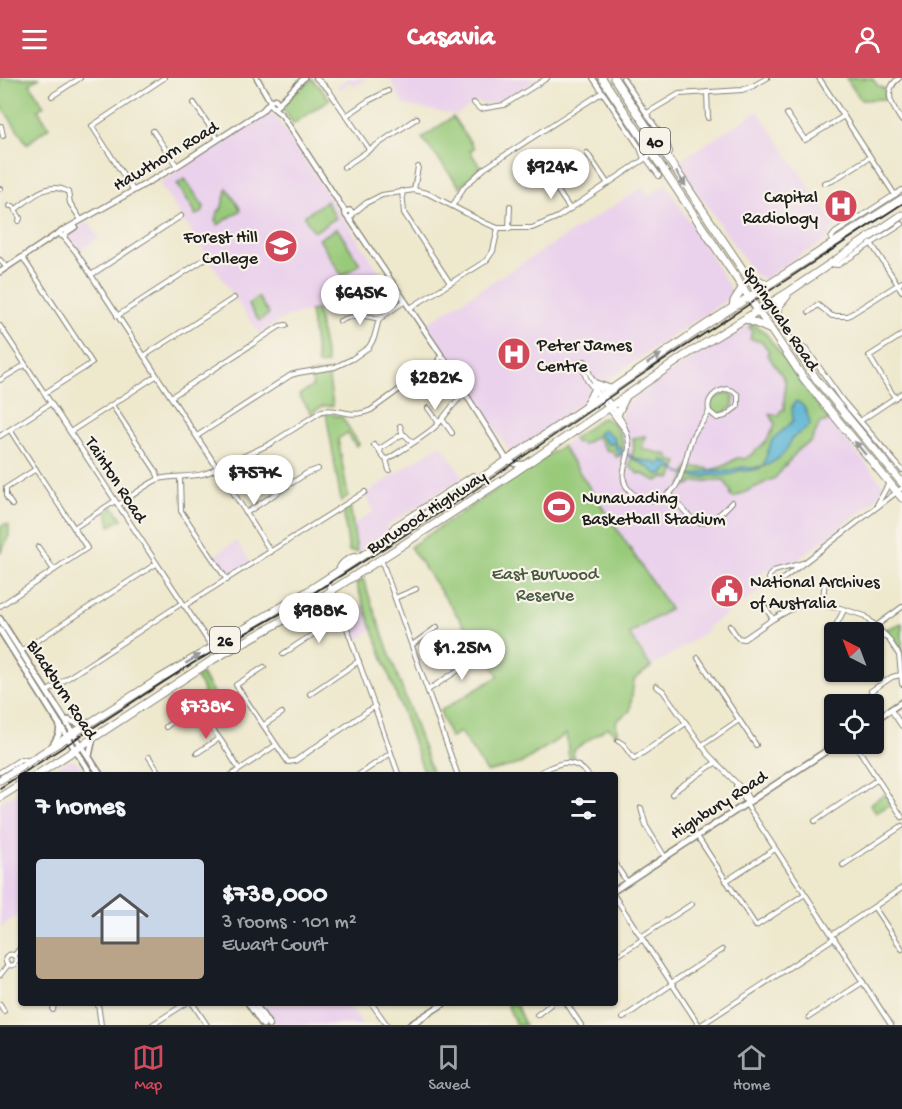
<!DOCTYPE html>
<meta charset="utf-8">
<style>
:root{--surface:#171b24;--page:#242831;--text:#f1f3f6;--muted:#9ea1a6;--line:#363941;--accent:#d1495b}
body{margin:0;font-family:"Gochi Hand",sans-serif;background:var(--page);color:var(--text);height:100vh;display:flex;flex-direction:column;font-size:22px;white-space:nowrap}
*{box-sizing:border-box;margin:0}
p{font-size:20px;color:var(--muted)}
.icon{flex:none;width:33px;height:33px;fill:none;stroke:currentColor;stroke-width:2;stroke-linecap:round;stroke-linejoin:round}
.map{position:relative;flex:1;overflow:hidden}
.sheet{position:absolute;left:18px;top:694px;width:600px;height:234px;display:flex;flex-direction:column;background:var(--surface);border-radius:6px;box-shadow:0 2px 4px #0004}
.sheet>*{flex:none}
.needle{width:39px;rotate:318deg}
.fabs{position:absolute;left:824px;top:544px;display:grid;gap:12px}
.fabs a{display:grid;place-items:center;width:60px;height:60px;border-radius:6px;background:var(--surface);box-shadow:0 2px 4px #0004;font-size:30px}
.price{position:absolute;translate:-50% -51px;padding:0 14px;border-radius:21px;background:#fff;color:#222;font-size:20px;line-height:39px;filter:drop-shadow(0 2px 3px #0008)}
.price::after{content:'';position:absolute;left:50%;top:36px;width:18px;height:14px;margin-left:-9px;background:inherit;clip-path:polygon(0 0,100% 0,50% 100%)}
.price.on{background:var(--accent);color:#fff}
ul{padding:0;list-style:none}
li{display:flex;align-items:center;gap:18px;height:150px;padding:0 18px}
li+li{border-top:2px solid var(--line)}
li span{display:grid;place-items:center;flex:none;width:168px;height:120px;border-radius:6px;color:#555}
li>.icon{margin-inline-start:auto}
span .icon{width:72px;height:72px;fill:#fffc;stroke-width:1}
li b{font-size:26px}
h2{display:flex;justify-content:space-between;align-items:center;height:72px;padding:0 18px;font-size:26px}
header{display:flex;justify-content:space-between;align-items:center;height:78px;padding:0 18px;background:var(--accent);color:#fff;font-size:27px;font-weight:700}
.dock{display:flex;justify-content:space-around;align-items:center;height:84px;border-top:2px solid var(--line);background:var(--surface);font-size:16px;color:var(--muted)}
.dock a{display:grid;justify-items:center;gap:3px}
.dock .on{color:var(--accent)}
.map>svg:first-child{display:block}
</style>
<header><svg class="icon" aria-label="menu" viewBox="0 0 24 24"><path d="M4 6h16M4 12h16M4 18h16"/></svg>Casavia<svg class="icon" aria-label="person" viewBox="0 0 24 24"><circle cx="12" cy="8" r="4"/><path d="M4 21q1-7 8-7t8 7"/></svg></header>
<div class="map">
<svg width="902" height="947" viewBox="0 0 902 947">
<rect width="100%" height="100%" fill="#f7f3e8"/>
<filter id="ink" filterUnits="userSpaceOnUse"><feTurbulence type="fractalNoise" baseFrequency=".0167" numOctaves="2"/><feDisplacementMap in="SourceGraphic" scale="12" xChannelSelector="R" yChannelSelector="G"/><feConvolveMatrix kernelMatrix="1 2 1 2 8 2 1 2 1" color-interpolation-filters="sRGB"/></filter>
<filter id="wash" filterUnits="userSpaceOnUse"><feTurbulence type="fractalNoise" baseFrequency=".008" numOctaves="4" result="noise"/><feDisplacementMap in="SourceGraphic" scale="24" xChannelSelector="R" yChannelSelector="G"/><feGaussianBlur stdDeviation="1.35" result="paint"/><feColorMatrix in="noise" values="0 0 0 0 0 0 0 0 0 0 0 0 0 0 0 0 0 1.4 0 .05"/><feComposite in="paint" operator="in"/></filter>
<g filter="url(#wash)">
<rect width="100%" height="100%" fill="#eee8cd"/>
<g fill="#ead1ec">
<path d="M348,0H368L354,9L350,4L339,12L337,8Z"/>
<path d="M389,0H539L501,23L483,26L477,23L456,37L404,27Z"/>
<path d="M758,33L837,150L831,154L827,162L808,174L806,173L765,201L754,196L677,84Z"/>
<path d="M268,35L276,39L381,196L332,229L285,239L259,256L159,105Z"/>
<path d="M666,106L732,213L729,220L589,314L584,322L564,338L517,371L513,373L509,372L426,246L643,109L649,117Z"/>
<path d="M88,143L99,160L77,174L67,158Z"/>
<path d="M750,246L764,253L826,338L882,405L883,411L872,425L798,482L762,493L766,509L707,549L709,552L651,589L629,556L669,531L562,368L601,340L614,345L622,339L623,329L654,305L739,250Z"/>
<path d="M441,366L463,399L385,449L388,454L357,474L353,447L374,433L364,417Z"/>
<path d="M237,463L250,484L227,497L213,478Z"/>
<path d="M364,526L373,551L354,564L345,539Z"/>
<path d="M70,682L76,683L87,697H43Z"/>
<path d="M21,712V836L0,849V725Z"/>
<path d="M262,926H348L363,947H277Z"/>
</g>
<g fill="#99ca7a" stroke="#5a734b" stroke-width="1.5">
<path d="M0,0H39L30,6L44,28L38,32L49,49L27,66L0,26Z"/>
<path d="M846,0H872L878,8L885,11V21L861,22Z"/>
<path d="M312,1L330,21L293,46L282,29L283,26Z"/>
<path d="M453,39L474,70L470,73L480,89L460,109L422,60Z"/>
<path d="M185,101L204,129L202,135L195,137V134L177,106Z"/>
<path d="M227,110L241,132L218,147L215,142L219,132H221Z"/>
<path d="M326,123L336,140L314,154L304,138Z"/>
<path d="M337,150L360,186L342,198L319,161Z"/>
<path d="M258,219L269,236L259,243L248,226Z"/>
<path d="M317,232L327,286L318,287L310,233Z"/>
<path d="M752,246L764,253L829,343L820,345L811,364L800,370L775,400L735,419L730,418L731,414L724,402L692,404L691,407L682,408L688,389L706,390L710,392C715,390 721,390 726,387C734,382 736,378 745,381C759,371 770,362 775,346L770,336L778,338L781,332H784L785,302L767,276L769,273L762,264L750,261L752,253L749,249Z"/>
<path d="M328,294L333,328H323L311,335L299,317L313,308L310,296Z"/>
<path d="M730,314L734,319L733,328L721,337L712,334L710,329L713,321Z"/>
<path d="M326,335L342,339L359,366L356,368L347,355L338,361L348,418L341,423Z"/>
<path d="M604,340C617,345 624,360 623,374L622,377L616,379L611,372L607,373L596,358L582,367L579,363L576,365L573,361L600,341Z"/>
<path d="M645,358L642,371L669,377L668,382L678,384L671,401L664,399L657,403L640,395L639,396L629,388L634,370L633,360Z"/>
<path d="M562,368L670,531L629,556L651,589L634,602L630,633L616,643L617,654L615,656L608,649L574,672L573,681L569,680L566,656L520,686L487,694L460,654L450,660L440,633L499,598L410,469Z"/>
<path d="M350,427L357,474L349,473L343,431Z"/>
<path d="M114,429L122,441L110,448L107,432Z"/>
<path d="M5,446L9,447V458L0,476V450Z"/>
<path d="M363,501L433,697H425L356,505Z"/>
<path d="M902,545V575L886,551Z"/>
<path d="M201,596L231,641L217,651L208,640L202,609L196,600Z"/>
<path d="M885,716L891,726L876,735L870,726Z"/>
<path d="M507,926H516L525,947H516Z"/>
</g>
<path fill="#59b3d6" stroke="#3a6879" stroke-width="1.5" d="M796,323C805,326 809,338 810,347C805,353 796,356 792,361C789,365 788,370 785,374C777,384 753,396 740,392C734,397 719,399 711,397C697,403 682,395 668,390L664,395L658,397C647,387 636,382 623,375L619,377L613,365L609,367L598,356L603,351L615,360L614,363C623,376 637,384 653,383L656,386H660L663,381L665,385H669L680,395L693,397L712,392L727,393L743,389L752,390L763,388L772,362L793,343L792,329Z"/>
</g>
<g filter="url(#ink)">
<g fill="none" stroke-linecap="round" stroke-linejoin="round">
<g stroke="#858274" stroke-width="6">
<g id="street">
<path d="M316,0L328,11L369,71"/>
<path d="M593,0L640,70L644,81"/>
<path d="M623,0L668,68L670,74L667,80"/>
<path d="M819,0L895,117"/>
<path d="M899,0C882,13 892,28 902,43"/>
<path d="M707,14L708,40"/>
<path d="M52,18L80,0"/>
<path d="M194,25L218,61"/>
<path d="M474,25L480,31L504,27L547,0"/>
<path d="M647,35L679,16L742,12L753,8L767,0"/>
<path d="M787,36L805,62L844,38"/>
<path d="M346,38L368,23L388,13"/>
<path d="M1,48L3,58"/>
<path d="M153,53L177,88"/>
<path d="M587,75L608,106"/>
<path d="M646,80L659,98"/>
<path d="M344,89L417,40"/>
<path d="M549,100L570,131"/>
<path d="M824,105L832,103L870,79"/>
<path d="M0,111H1"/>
<path d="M133,112L92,48L164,0"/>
<path d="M414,112L418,89"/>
<path d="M402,113L404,135L450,205"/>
<path d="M453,127L464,109L485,90L603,14"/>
<path d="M10,128H13L20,140L19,143"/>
<path d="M15,132C31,120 48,102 68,114L70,125L81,142"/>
<path d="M353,136L366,125L382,117L414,112L427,115L485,145L498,150H532L558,139L652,76"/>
<path d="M509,151L510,128"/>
<path d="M63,158L76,174L216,388"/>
<path d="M834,165L831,160L835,155L902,112"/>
<path d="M871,165L902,213"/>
<path d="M23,180L92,285L45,315"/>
<path d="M0,182L7,190"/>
<path d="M829,186L838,187L902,146"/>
<path d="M91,197L181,138"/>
<path d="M410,230L486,183L493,173L498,150"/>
<path d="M809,234L818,227L832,238H848L902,204"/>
<path d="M117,238L208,179"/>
<path d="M340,243C355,236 363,237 379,241"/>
<path d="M0,248L212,569"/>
<path d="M794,267L800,268L807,272L842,322L902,392"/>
<path d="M144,278L234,220"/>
<path d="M585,283C591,309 616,326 625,350C627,355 629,361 629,368C629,382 619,394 626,408C631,416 639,421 649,422C683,424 683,382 692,360C695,350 705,344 709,333"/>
<path d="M580,284L587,302L625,352"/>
<path d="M0,302L25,287"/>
<path d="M727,311L733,313L738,317V328L725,338L717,340L709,333C706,321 715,313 727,311Z"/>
<path d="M171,319L280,248L286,247"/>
<path d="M895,320L869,278L902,257"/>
<path d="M112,327L156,393L159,401"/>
<path d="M428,330L439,345"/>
<path d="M442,341L452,355"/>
<path d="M860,343L902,315"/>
<path d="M400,348L403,357"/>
<path d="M70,354L156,298"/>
<path d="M0,358L51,325"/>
<path d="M197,358L291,297L298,295L335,289L352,281L369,269L374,260L379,241L405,223"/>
<path d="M412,364L405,357H401L381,370L380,375L384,380L388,381C402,372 424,359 436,348C447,337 453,324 465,316"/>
<path d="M374,367L380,373"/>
<path d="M386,381L389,392"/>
<path d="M221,389L270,366L322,333C341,329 348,342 371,332L439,283"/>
<path d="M220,394L271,474"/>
<path d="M180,400L181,433L227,502"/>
<path d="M669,415C695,445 700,459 732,424"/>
<path d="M12,427L6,418V410L36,391"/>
<path d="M118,427C130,420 146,406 159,401C175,396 206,402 218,388L221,391L218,394L215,392"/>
<path d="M877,427L889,405"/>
<path d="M246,435L307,395L318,391"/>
<path d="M74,450L115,423"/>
<path d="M393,456L392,452L394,448L473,397L480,401"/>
<path d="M38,469L54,492"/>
<path d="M381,481L458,698"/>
<path d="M803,485L774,493L769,498V501L777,504L784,500L902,410"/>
<path d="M338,493C339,485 347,480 354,478L359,479"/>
<path d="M326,502L336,519L399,698"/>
<path d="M395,520L416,511"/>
<path d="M763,526L773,541"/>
<path d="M822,527L825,504"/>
<path d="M0,528L87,470L10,352"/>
<path d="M184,528L365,414"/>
<path d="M730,548L738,560L744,561L773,541L795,529L809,526L840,530L865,538L888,560L899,577L902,606"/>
<path d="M876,548L902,529"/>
<path d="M833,553L844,532"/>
<path d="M873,565L885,557"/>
<path d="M412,567L437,549"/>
<path d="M21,573L156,486"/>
<path d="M283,576L342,537"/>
<path d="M698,580L756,667"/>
<path d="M264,589L236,607L288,684L295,683L375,628"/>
<path d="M656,608L663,613L708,676L744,713L750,723"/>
<path d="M428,612L483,576"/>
<path d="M48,613L182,525"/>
<path d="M871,613L892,599L900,597"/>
<path d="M310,616L359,583"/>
<path d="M891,632L902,648"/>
<path d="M264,647L282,635"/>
<path d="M166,649C172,644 179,637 187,636C208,634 229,676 239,691"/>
<path d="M618,663L623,666L634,681L686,645"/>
<path d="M855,666L902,739"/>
<path d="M701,668L739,642"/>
<path d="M197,675L218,661"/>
<path d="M149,679L161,698"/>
<path d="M0,694L21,681L30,683"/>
<path d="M230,698L276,667"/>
<path d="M357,698L391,675"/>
<path d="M534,698C553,687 572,675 589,698"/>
<path d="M736,708L747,725"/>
<path d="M672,716L680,709L715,685"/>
<path d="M746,726L891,947"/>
<path d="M641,730L646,748L665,779"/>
<path d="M815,743L878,701"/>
<path d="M697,758L756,848L805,816"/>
<path d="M615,786L627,804"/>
<path d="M843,787L902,748"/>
<path d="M726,803L775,771"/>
<path d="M615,819L699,947"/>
<path d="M874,829L902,871"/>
<path d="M832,857L902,810"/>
<path d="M641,859L692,826"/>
<circle cx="11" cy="882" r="5.5"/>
<path d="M14,878L21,869"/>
<path d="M615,879L643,861"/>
<path d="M0,897L8,887"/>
<path d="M671,905L722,872"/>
<path d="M0,926L4,933"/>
<path d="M98,926L101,947"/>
<path d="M193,926L207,947"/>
<path d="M372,926L387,947"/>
<path d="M567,926L581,947"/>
<path d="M53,932L54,926"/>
<path d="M537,937L551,926"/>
<path d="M809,939L863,904"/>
<path d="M623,940L672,906"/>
<path d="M152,947L185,926"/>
<path d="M701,947L834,860"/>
</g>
</g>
<g stroke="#858274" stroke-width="7">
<g id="secondary">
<path d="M257,0L270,23"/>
<path d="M279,25L304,0"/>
<path d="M274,30L279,26L275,21L270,23L271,28L282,37L346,135"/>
<circle cx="349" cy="136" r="3.5"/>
<path d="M349,140L442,278"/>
<circle cx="63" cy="155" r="3"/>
<path d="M64,152L177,88L262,33L270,24"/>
<path d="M66,155L75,149"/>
<path d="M0,194L60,154"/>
<circle cx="442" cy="282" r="3"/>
<path d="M445,283L507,382L515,386H526"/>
</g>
</g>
<g stroke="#858274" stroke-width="8">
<g id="primary">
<path d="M0,541L101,698"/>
<path d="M0,552L92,698"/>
<path d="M68,642L85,648"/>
<path d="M873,643L902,624"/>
<path d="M53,667L59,656L60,647"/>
<path d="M89,678L93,660"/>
<path d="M615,812L837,666"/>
<path d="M249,926L263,947"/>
<path d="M255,926L269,947"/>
<path d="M410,947L443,926"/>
</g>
</g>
<g stroke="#858274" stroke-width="9">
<g id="highway">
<path d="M602,0L804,301L902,420"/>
<path d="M614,0L817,302L902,405"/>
<path d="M747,198H752L767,207"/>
<path d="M733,229L734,223L743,209"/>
<path d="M746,241L769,251"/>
<path d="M776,242L778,229L787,218"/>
<path d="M596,306L610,311"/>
<path d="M586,328L594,312"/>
<path d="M617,337L626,318"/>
<path d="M35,698L214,581L298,534L381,481L515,394L686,277L790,213L902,137"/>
<path d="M0,702L159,601L305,515L480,401L707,246L902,121"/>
<path d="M0,719L21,706"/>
</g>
</g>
<use href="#street" stroke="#fff" stroke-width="4"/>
<use href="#secondary" stroke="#fff" stroke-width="4.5"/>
<use href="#primary" stroke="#fff" stroke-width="5"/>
<use href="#highway" stroke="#fff" stroke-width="7"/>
<path stroke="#1c1c1c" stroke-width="1.5" d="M0,710L193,585L287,532L466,418L646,294L902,126"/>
</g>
<defs><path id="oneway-solid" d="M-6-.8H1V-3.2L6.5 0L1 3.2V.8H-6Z" transform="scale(1.5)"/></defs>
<g fill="#999">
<use href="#oneway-solid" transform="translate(681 101) rotate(56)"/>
<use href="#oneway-solid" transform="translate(654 281) rotate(-34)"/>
<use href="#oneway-solid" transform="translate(860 370) rotate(-130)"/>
<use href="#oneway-solid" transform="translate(193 581) rotate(-31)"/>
</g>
</g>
<defs>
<g id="hospital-disc" transform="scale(1.725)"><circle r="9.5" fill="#d1495b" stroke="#f7f3e8"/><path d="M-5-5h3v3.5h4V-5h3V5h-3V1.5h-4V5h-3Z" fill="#fff"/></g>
<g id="school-disc" transform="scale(1.725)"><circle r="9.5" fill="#d1495b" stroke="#f7f3e8"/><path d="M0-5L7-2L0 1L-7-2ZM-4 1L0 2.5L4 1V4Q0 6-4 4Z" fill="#fff"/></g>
<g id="stadium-disc" transform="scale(1.725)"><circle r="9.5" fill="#d1495b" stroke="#f7f3e8"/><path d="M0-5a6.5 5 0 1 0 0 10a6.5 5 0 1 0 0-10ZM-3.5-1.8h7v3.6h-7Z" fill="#fff"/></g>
<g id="civic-disc" transform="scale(1.725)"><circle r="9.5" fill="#d1495b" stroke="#f7f3e8"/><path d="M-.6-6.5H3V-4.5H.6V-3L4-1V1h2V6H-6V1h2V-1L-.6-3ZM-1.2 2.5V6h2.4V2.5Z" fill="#fff"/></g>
</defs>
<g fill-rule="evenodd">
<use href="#hospital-disc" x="841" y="128"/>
<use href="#school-disc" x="281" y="168"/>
<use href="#hospital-disc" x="514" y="276"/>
<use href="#stadium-disc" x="559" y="429"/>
<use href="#civic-disc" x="727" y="513"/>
</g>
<g text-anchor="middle" stroke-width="4.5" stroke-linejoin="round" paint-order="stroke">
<g fill="#f7f3e8" stroke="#5e5c59" stroke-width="1.5">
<rect x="640" y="50" width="30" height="26" rx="4.5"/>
<rect x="210" y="549" width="30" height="26" rx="4.5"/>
</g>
<g font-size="16" font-weight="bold" fill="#1c1c1c">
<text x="655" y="69">40</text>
<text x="225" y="568">26</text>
</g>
<g font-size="18" fill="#1c1c1c" stroke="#f7f3e8">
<text transform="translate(165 77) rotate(-31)" y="6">Hawthorn Road</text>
<text transform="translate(782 240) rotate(56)" y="6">Springvale Road</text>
<text transform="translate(117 401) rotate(57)" y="6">Tainton Road</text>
<text transform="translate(426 433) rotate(-33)" y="6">Burwood Highway</text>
<text transform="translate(63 611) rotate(57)" y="6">Blackburn Road</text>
<text transform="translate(718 726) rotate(-33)" y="6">Highbury Road</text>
</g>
<g font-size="18" fill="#1c1c1c" stroke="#f7f3e8" text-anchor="start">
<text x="818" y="124" text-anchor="end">Capital<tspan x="818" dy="21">Radiology</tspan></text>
<text x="258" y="164" text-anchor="end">Forest Hill<tspan x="258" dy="21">College</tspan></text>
<text x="537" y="272">Peter James<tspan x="537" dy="21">Centre</tspan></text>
<text x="582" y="425">Nunawading<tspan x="582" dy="21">Basketball Stadium</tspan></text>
<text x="750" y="509">National Archives<tspan x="750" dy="21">of Australia</tspan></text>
</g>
<g font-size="18" fill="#48593d" stroke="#f7f3e8">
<text x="545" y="501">East Burwood<tspan x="545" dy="21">Reserve</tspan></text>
</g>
</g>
</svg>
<div class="fabs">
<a><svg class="needle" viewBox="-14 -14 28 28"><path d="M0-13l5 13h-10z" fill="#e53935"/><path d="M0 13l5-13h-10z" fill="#9ea1a6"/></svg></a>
<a><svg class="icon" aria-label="locate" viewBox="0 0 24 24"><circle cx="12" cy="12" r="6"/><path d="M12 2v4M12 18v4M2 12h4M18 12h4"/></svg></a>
</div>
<b class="price" style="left:551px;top:122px">$924K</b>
<b class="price" style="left:360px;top:248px">$645K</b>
<b class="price" style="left:435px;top:333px">$282K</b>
<b class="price" style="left:254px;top:428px">$757K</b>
<b class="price" style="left:319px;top:566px">$988K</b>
<b class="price" style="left:462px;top:603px">$1.25M</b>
<b class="price on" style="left:206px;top:662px">$738K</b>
<section class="sheet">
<h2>7 homes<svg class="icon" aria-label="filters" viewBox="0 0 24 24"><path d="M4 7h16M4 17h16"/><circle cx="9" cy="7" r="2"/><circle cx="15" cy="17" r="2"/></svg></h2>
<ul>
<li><span style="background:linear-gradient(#c9d6e8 65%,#b9a48a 0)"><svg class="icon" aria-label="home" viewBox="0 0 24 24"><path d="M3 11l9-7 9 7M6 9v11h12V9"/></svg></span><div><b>$738,000</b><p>3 rooms · 101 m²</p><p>Ewart Court</p></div></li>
</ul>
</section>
</div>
<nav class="dock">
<a class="on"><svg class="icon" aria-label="map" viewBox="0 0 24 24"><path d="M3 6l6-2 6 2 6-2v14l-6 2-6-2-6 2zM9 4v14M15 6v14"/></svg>Map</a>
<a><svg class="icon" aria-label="saved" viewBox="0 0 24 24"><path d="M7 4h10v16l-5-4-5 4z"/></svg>Saved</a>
<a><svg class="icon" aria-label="home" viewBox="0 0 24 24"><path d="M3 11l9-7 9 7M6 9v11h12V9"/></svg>Home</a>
</nav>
